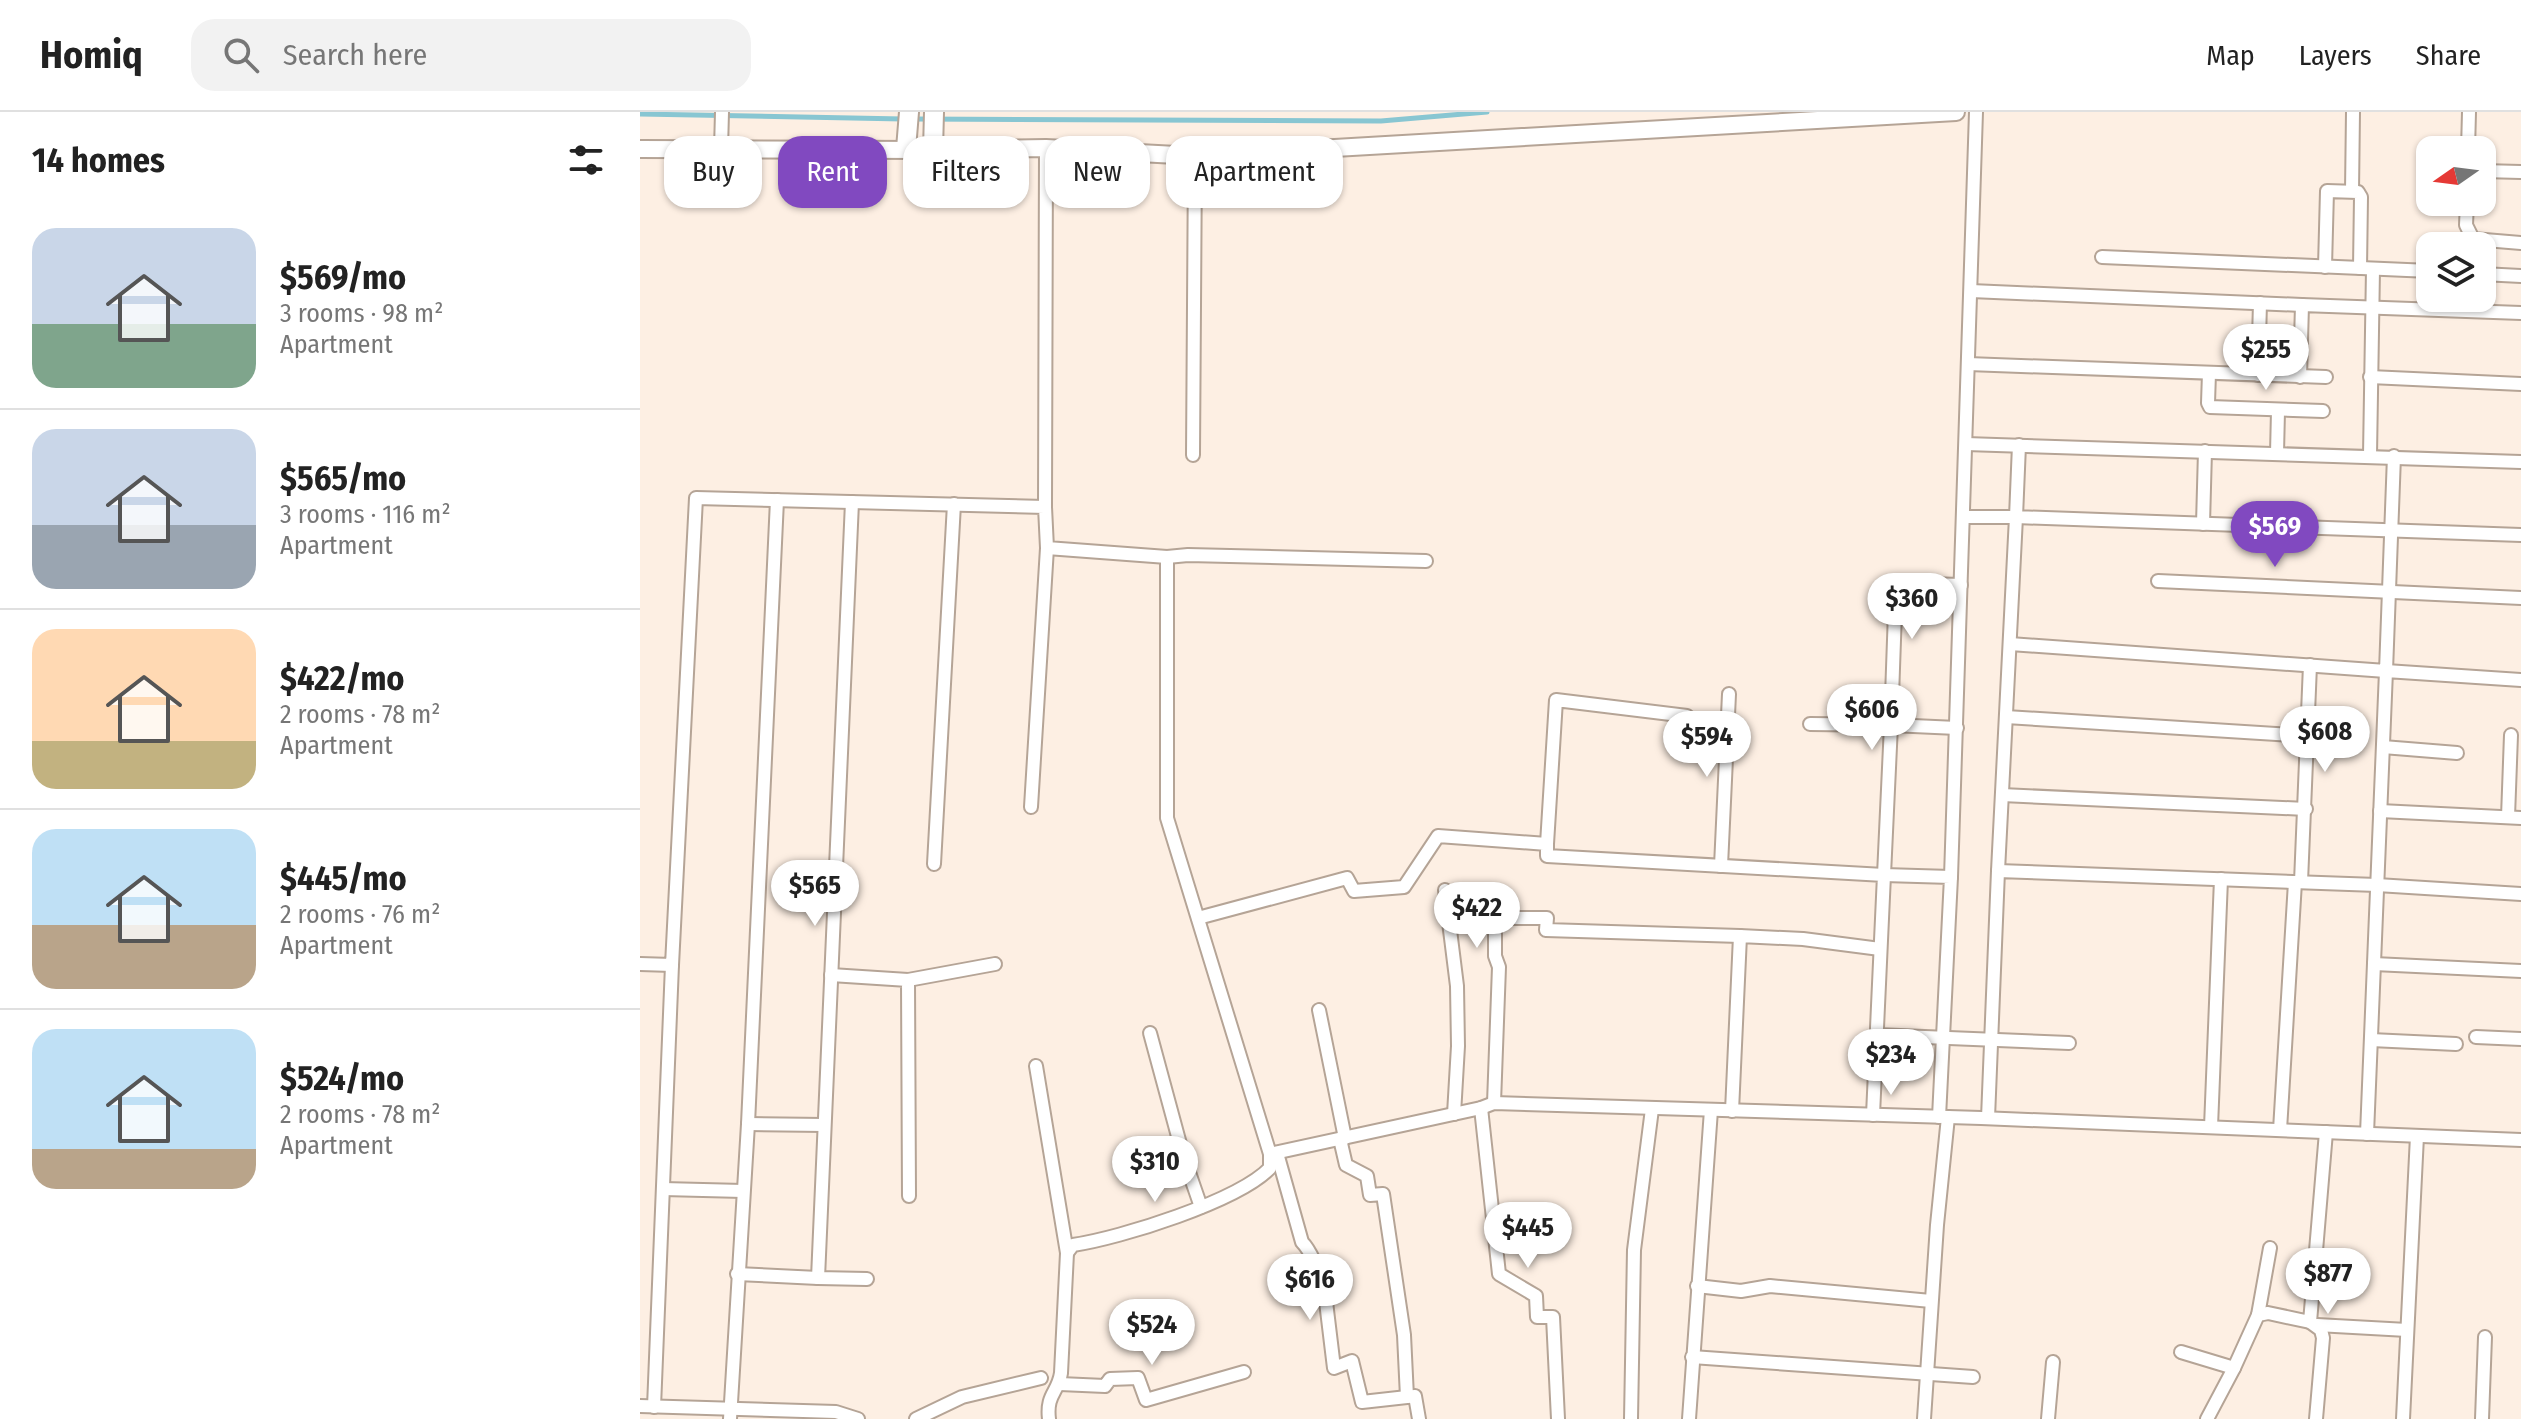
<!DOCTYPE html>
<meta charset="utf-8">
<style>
:root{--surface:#fff;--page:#f2f2f2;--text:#222;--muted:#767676;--line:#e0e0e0;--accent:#8149c0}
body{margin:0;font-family:"Fira Sans Condensed",sans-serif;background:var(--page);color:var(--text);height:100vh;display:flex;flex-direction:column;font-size:30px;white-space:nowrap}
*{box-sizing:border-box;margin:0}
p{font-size:26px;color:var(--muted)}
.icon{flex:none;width:44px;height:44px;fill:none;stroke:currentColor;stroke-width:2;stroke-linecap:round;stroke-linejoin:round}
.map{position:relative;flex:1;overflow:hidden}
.side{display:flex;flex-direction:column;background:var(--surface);width:640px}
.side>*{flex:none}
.top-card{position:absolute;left:24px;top:24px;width:760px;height:72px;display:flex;gap:16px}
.needle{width:52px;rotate:256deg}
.tools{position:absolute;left:1776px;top:24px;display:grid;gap:16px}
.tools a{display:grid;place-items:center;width:80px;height:80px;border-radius:16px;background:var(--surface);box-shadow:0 2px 6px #0004;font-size:40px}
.price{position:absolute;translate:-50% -68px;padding:0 18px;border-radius:28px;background:#fff;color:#222;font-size:26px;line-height:52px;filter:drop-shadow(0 2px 4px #0008)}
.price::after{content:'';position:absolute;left:50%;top:48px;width:24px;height:18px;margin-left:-12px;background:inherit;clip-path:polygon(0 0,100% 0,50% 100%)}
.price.active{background:var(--accent);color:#fff}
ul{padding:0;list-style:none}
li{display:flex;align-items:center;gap:24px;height:200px;padding:0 32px}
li+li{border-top:2px solid var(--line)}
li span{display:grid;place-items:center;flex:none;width:224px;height:160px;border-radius:24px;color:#555}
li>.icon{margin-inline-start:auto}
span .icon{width:96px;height:96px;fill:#fffc;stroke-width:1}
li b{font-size:34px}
h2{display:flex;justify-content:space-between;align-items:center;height:96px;padding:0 32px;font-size:34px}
.chip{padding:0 28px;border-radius:24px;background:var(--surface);box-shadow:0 2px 6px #0004;font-size:28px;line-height:72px}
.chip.active{background:var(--accent);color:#fff}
header{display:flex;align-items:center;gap:48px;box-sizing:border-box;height:112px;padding:0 40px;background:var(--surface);border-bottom:2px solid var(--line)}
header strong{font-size:38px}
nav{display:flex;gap:44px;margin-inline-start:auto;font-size:28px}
.search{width:560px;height:72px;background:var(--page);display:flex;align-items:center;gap:20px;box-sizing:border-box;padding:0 28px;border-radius:24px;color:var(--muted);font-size:30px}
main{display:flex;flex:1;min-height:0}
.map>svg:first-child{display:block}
</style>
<header>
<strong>Homiq</strong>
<div class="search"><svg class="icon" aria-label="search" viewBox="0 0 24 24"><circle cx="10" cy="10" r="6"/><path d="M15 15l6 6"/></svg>Search here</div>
<nav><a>Map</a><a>Layers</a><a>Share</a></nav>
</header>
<main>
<section class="side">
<h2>14 homes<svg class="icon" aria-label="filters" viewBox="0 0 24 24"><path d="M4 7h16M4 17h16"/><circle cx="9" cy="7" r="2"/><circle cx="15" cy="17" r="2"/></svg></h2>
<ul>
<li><span style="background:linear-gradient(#c9d6e8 60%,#7fa58c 0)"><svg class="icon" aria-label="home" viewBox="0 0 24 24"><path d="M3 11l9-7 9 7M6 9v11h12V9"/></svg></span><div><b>$569/mo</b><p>3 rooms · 98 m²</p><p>Apartment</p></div></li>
<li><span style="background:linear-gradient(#c9d6e8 60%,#9aa5b1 0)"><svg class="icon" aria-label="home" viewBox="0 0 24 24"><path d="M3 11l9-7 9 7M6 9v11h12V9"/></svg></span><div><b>$565/mo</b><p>3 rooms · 116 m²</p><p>Apartment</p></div></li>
<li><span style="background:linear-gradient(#ffd9b3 70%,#c2b280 0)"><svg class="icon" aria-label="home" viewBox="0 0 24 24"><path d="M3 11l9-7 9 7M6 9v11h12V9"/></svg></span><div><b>$422/mo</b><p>2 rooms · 78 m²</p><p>Apartment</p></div></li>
<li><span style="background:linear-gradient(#bfe0f5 60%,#b9a48a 0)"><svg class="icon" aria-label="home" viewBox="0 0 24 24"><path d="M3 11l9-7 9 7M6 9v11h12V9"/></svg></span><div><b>$445/mo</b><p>2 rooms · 76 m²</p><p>Apartment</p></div></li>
<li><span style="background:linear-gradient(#bfe0f5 75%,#b9a48a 0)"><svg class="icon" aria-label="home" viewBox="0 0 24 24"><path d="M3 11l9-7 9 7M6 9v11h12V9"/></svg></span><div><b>$524/mo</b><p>2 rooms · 78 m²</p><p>Apartment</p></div></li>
</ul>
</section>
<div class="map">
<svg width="1881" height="1307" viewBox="0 0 1881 1307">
<rect width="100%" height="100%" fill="#fdefe3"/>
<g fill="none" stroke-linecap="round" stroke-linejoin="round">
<g stroke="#88c6d2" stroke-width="5">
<path d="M0,2L263,7"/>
<path d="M273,7L741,9L847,0"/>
</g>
<g stroke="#b5a496" stroke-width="16">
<g id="minor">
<path d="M81,37L82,0"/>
<path d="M1828,38L1829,0"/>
<path d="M1842,59L1881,60"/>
<path d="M1712,79L1713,0"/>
<path d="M1827,90L1826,113L1833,127L1881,131"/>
<path d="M1462,145L1790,159"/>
<path d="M1685,155L1687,79L1718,80L1721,85L1720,156"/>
<path d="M1842,162L1881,164"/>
<path d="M1331,179L1662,193"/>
<path d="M1328,252L1686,265"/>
<path d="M1569,261L1568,291L1570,295L1683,299"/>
<path d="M1618,263L1620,191"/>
<path d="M1660,265L1662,193L1881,201"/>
<path d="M1730,265L1881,272"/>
<path d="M1326,332L1881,350"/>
<path d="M1379,333L1376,405L1881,423"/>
<path d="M1637,341L1638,299"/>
<path d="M553,343L555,44"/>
<path d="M1730,343L1733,157"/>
<path d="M212,390L178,1166L227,1167"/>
<path d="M405,395L406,36"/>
<path d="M1323,405H1376L1358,759"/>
<path d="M1563,412L1565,339"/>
<path d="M1518,469L1881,486"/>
<path d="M1370,532L1746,559L1754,344"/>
<path d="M1366,605L1669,624"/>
<path d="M1170,612L1251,613L1256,471L1321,473"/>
<path d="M1743,635L1817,641"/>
<path d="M1362,683L1666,697"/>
<path d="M391,695L407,436"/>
<path d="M1740,699L1881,706"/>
<path d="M1868,705L1871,623"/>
<path d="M907,732L916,588L1047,604"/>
<path d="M294,752L314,392"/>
<path d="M1081,754L1089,582"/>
<path d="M1311,765L1336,0"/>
<path d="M1661,770L1670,553"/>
<path d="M805,778L817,874L818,934L814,1002"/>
<path d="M558,806L707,766L714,779L764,775L798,724L907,732V744L1244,763L1233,1003"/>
<path d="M0,852L32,853L56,386L405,395L407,436L527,445L548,443L786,449"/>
<path d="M1734,852L1881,859"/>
<path d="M191,863L268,868L269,1084"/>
<path d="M268,868L355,852"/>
<path d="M679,898L705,1026"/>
<path d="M510,921L543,1043L561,1095"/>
<path d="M1236,923L1429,931"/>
<path d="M1836,925L1881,927"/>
<path d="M1731,928L1816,932"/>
<path d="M396,954L427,1141L421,1261C418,1281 406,1282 409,1307"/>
<path d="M854,991L859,855L855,844V806H907L906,818L1100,824"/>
<path d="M841,996L859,1162L896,1184L897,1205H913L918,1307"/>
<path d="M1092,999L1100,824L1163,827L1240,837"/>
<path d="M1299,1005L1311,765L1244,763L1251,613L1317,616"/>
<path d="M1348,1006L1358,759L1737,773L1881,782"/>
<path d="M108,1012L184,1013"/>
<path d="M1571,1015L1581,767"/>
<path d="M1640,1018L1655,770"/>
<path d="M1727,1022L1746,559L1881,568"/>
<path d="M700,1027L706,1053L727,1064L730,1083L743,1082L764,1223L767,1285L775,1284L779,1307"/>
<path d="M637,1041L662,1130C673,1141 674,1154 683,1165L694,1256L712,1249L722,1290L767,1285"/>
<path d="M630,1042L841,996L854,991L1341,1006L1881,1028"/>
<path d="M23,1077L103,1079"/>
<path d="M427,1141L433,1133C481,1126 598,1089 630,1056V1042L527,706V445"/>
<path d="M97,1162L178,1166"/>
<path d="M1057,1174L1101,1179L1130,1174L1291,1189"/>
<path d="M1618,1203L1630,1136"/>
<path d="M1670,1210L1681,1218L1683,1226L1676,1307"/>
<path d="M1677,1213L1767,1218"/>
<path d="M1541,1240L1594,1256"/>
<path d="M1052,1245L1333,1265"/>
<path d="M420,1272L465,1274L470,1267L498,1266L506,1288L604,1260"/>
<path d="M0,1294L196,1300L218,1307"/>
<path d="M14,1295L32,853"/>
<path d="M90,1307L108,1012L137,388"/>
<path d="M276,1307L322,1285L401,1266"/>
<path d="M991,1307L994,1138L1012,997"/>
<path d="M1049,1307L1071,998"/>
<path d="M1284,1307L1297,1113L1308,1005"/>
<path d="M1408,1307L1413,1250"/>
<path d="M1567,1307L1594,1256L1618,1203L1628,1201L1670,1210L1686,1020"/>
<path d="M1763,1307L1777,1024"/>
<path d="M1842,1307L1845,1225"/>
</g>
</g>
<g stroke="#b5a496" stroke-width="20">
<path id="tertiary" d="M0,37L293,38L406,36L555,44L1316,0"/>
</g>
<g stroke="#b5a496" stroke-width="22">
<g id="secondary">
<path d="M266,37L269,0"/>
<path d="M293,38L294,0"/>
</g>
</g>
<use href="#minor" stroke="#fff" stroke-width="12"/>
<use href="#tertiary" stroke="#fff" stroke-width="16"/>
<use href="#secondary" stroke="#fff" stroke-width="18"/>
</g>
</svg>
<div class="tools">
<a><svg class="needle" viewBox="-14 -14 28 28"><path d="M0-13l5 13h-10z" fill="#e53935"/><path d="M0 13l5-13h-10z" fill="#767676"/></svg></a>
<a><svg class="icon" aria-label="layers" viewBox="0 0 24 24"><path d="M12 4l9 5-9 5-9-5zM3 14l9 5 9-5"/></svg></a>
</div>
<b class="price" style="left:1626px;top:280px">$255</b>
<b class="price active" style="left:1635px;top:457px">$569</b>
<b class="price" style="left:1272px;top:529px">$360</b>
<b class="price" style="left:1232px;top:640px">$606</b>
<b class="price" style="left:1685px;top:662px">$608</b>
<b class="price" style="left:1067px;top:667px">$594</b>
<b class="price" style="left:175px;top:816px">$565</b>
<b class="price" style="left:837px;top:838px">$422</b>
<b class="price" style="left:1251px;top:985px">$234</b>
<b class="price" style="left:515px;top:1092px">$310</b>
<b class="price" style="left:888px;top:1158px">$445</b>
<b class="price" style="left:1688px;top:1204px">$877</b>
<b class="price" style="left:670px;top:1210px">$616</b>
<b class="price" style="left:512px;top:1255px">$524</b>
<div class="top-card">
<a class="chip">Buy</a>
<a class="chip active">Rent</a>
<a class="chip">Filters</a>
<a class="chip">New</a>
<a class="chip">Apartment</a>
</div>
</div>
</main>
